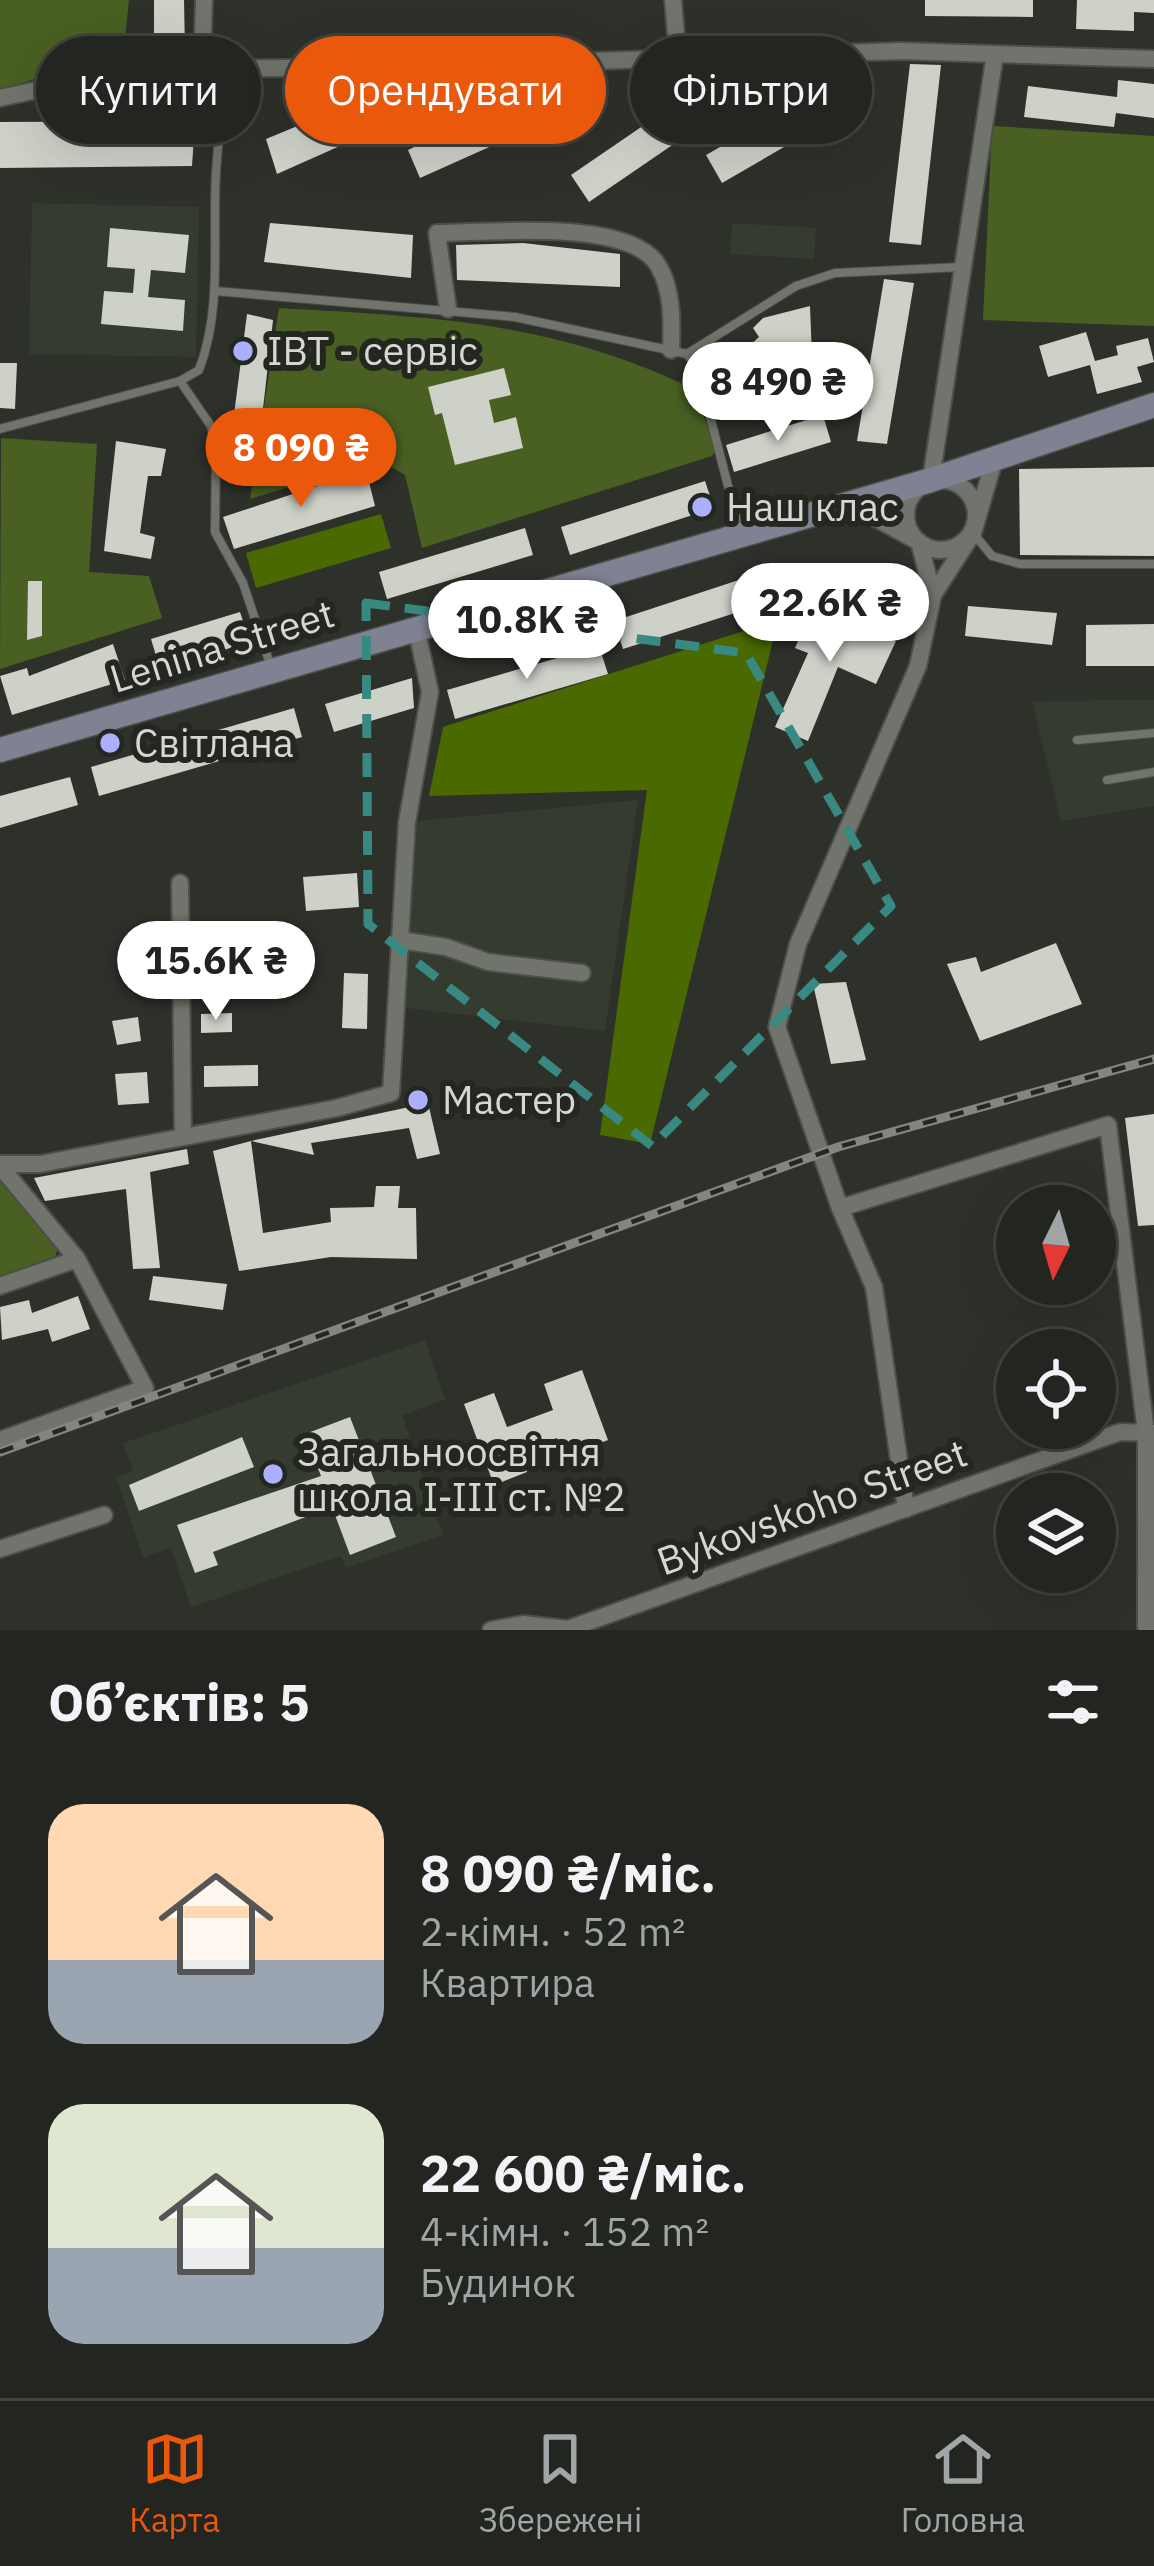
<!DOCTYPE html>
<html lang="uk">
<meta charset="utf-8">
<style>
:root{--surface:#222520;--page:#2e312d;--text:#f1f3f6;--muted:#a2a5a5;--line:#3f423e;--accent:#ea580c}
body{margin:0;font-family:"IBM Plex Sans",sans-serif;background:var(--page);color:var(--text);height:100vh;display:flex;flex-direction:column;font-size:45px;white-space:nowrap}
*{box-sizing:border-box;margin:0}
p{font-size:39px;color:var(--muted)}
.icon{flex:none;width:66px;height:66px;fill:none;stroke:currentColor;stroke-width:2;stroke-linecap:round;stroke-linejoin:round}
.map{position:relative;height:1630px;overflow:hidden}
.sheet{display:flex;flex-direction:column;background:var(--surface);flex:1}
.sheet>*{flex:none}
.guide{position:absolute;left:36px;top:36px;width:1083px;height:108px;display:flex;gap:24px}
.needle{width:78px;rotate:185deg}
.controls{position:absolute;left:996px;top:1185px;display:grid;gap:24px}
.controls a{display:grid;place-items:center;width:120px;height:120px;border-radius:50%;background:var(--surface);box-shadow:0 12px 48px #0002,0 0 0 3px var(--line);font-size:60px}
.price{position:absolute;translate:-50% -102px;padding:0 27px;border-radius:42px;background:#fff;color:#222;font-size:39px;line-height:78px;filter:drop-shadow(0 3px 6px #0008)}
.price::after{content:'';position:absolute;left:50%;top:72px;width:36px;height:27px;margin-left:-18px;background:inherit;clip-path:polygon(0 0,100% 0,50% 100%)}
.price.on{background:var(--accent);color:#fff}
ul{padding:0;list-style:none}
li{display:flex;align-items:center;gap:36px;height:300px;padding:0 48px}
li span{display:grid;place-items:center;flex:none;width:336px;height:240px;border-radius:36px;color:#555}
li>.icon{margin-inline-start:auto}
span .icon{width:144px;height:144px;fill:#fffc;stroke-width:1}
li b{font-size:51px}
h2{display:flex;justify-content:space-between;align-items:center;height:144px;padding:0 48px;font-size:51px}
.pill{padding:0 42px;border-radius:54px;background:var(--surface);box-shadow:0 12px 48px #0002,0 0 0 3px var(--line);font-size:42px;line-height:108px}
.pill.on{background:var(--accent);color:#fff}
.tab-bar{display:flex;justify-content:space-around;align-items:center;height:168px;border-top:3px solid var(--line);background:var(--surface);font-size:33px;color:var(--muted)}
.tab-bar a{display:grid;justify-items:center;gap:6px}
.tab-bar .on{color:var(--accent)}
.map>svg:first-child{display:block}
</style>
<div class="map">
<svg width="1154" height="1630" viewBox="0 0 1154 1630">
<rect width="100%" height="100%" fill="#2e312a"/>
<g fill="#353b2e">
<path d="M32,203L199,207L196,357L29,354Z"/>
<path d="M732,223L816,228L814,259L730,254Z"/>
<path d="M1154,700V806L1061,821L1032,701Z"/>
<path d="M638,800L605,1031L397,1007L407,822Z"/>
<path d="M425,1340L445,1400L402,1415L443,1535L346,1568L341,1556L191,1607L171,1548L143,1557L116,1477L133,1471L123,1443Z"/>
</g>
<g fill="#496022">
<path d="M0,0H129L122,66L38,78L0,90Z"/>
<path d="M992,126L1154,136V326L983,320Z"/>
<path d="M279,308C434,317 551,321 694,389L716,450L712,456L422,548L405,475L379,460L250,499Z"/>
<path d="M1,438L97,444L89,572L149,576L162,618L0,669Z"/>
<path d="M0,1182L16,1188L58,1247L54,1261L0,1281Z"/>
</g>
<g fill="#4a6900">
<path d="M381,514L391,548L256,588L246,553Z"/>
<path d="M778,620L650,1144L600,1135L647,790L429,796L443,727Z"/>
</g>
<g fill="#cdd1c8">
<path d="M154,0H184L185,50L154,49Z"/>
<path d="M925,0H1033V17L925,16Z"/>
<path d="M1077,0H1154V13L1134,12V31L1076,29Z"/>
<path d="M910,64L941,65L921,245L889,242Z"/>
<path d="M854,70L869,98L722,183L706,155Z"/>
<path d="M556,80L572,110L420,178L408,150Z"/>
<path d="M710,80L728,107L589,202L571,175Z"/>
<path d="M1118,80L1154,84V118L1116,113L1114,127L1024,117L1028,86L1117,97Z"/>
<path d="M404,82L414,113L277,174L266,139Z"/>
<path d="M195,121L192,166L0,168V122Z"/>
<path d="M270,223L413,235L411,278L264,262Z"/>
<path d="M110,228L189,235L185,273L151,270L148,297L185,300L183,331L101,324L104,291L133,293L135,269L107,267Z"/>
<path d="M523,243L620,254V287L457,280L456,245Z"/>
<path d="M884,279L914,283L887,444L857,441Z"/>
<path d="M810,306L812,357L806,369L798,377L754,379L746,349L759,337L753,328L763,318Z"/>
<path d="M247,314L273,320L256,471L227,469Z"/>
<path d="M1086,332L1095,361L1118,355L1116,346L1148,338L1154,362L1137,367L1142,382L1097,394L1090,365L1048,377L1039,346Z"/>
<path d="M0,363H17L15,409L0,408Z"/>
<path d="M504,368L511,395L489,400L494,423L516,417L523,448L455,465L442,413L435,415L428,387Z"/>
<path d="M823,415L831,442L734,472L726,445Z"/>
<path d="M116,441L166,449L161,476H148L140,533L155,537L151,559L104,551Z"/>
<path d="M1154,467V556L1020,555L1019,469Z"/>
<path d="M366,470L375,506L234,549L223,517Z"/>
<path d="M705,481L714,508L570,555L561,527Z"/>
<path d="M525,528L533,555L387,599L379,572Z"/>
<path d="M766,571L776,600L623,649L614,621Z"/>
<path d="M28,581H42V636L27,640Z"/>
<path d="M814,604L896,641L876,684L838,667L808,741L775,727L808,653L795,648Z"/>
<path d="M968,606L1057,613L1052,645L965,636Z"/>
<path d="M240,612L250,642L160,669L151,639Z"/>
<path d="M1154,624V666H1086V625Z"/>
<path d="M113,644L125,680L12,715L0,676L27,668L29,676Z"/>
<path d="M599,646L608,674L455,719L447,690Z"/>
<path d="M412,678L414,708L334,732L325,704Z"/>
<path d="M294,708L302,737L99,796L91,767Z"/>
<path d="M70,777L78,805L0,828V796Z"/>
<path d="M357,873L359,907L306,911L303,877Z"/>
<path d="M1056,943L1082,1004L980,1041L947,964L976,957L981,972Z"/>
<path d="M233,948L235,969L200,972L198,950Z"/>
<path d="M344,973L368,974L367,1029L342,1028Z"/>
<path d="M846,982L866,1060L831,1064L813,984Z"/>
<path d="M232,1013V1032L201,1033V1014Z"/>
<path d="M138,1017L141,1041L117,1045L112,1021Z"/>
<path d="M258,1065V1086L204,1087V1066Z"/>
<path d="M147,1072L149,1103L118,1105L115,1074Z"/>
<path d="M428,1103L440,1154L417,1159L409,1128L311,1143L314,1155L251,1141Z"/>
<path d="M1154,1114V1225L1138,1226L1125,1118Z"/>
<path d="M251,1141L263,1233L331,1222L330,1208L374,1207L376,1186H400L398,1208H416L417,1259L331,1257L239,1271L213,1151Z"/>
<path d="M187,1149L189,1164L150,1172L160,1268L133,1269L126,1189L45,1201L34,1178Z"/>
<path d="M153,1276L227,1284L223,1310L149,1300Z"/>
<path d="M78,1296L90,1329L52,1342L48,1329L2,1340L0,1307L29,1300L32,1313Z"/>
<path d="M582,1370L608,1440L564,1457L557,1438L520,1452L527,1472L494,1485L464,1404L494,1393L507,1427L553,1410L544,1384Z"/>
<path d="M350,1417L396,1537L350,1555L332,1507L213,1552L218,1565L195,1573L177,1525L321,1476L305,1434Z"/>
<path d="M242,1437L254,1467L139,1511L129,1485Z"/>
</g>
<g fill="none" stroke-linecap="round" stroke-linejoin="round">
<g stroke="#4b4e49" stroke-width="10">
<g id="lane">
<path d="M215,291L515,317L687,354L698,370L740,532"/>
<path d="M687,354L796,286L835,273L961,267"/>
<path d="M180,381L211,426L216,450L215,532L243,583L271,667"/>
<path d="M0,429L180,381L199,370C223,307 212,239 216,173C218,139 223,104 226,70"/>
<path d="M974,534L992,556L1020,564H1154"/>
<path d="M1077,740L1154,733"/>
<path d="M1107,780L1154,772"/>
</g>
</g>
<g stroke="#4b4e49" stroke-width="20">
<g id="street">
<path d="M673,0L678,58"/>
<path d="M202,68L204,0"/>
<path d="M0,98L135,69L411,67L901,51L1154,59"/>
<path d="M448,309L437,233C488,233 632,217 659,267C673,292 672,323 671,350"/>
<path d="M994,461L973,533L933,595L918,666L798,944L777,1027L840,1208L1108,1125L1146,1433V1630"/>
<path d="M931,480L995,54"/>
<circle cx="941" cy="515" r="35"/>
<path d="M850,504L919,542L933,595"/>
<path d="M180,883L183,1137"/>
<path d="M400,940L446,947L488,962L582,973"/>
<path d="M0,1164H40L337,1108L391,1093L407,822L430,692L416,627"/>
<path d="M0,1166L77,1259L0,1286"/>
<path d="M840,1208L874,1287L906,1509"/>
<path d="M0,1440L145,1388L77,1259"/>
<path d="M0,1549L104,1515"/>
<path d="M491,1630L523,1624L568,1629L1120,1432L1153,1433"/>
</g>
</g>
<g stroke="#4b4e49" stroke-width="27">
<path id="secondary" d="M0,750L931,480L1154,405"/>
</g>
<use href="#lane" stroke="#71746c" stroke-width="8"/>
<use href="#street" stroke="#71746c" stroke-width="16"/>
<use href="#secondary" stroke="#7f8292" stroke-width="24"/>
<g stroke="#838680" stroke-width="9">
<path id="rail" d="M0,1452L838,1147L1154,1059"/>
</g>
<use href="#rail" stroke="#242720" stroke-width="4.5" stroke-dasharray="14" stroke-linecap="butt"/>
</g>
<path fill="none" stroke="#378982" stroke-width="9" stroke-dasharray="24 15" stroke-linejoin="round" d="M366,603L746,653L891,906L652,1146L368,924Z"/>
<g fill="#acaffb" stroke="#242720" stroke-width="4.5">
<circle cx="243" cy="351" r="12"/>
<circle cx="702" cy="507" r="12"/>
<circle cx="110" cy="743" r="12"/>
<circle cx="418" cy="1100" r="12"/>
<circle cx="273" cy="1474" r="12"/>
</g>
<g text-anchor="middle" stroke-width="12" stroke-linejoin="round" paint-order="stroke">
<g font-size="39" fill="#d5d7d3" stroke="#242720" text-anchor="start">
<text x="267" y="365">ІВТ - сервіс</text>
<text x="726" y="521">Наш клас</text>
<text x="134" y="757">Світлана</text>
<text x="442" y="1114">Мастер</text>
<text x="297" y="1466">Загальноосвітня<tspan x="297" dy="45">школа І-ІІІ ст. №2</tspan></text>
</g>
<g font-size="39" fill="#d5d7d3" stroke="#242720">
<text transform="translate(222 646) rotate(-17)" y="14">Lenina Street</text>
<text transform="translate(812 1507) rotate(-20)" y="14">Bykovskoho Street</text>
</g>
</g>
</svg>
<div class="controls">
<a><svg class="needle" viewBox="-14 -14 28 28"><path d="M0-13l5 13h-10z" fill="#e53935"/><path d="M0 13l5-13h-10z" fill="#a2a5a5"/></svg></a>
<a><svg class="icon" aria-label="locate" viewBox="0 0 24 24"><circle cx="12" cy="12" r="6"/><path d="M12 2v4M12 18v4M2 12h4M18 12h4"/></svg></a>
<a><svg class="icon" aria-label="layers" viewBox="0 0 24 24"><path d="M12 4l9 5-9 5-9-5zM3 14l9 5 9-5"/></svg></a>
</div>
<b class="price" style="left:778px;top:444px">8 490 ₴</b>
<b class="price on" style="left:301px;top:510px">8 090 ₴</b>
<b class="price" style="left:830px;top:665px">22.6K ₴</b>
<b class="price" style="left:527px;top:682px">10.8K ₴</b>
<b class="price" style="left:216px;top:1023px">15.6K ₴</b>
<div class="guide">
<a class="pill">Купити</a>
<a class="pill on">Орендувати</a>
<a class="pill">Фільтри</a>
</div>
</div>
<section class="sheet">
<h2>Об’єктів: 5<svg class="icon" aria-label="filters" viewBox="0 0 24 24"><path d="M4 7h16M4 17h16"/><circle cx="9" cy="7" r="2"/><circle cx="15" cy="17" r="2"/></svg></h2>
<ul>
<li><span style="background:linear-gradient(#ffd9b3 65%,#9aa5b1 0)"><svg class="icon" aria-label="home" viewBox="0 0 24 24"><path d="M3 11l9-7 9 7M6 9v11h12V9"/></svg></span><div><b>8 090 ₴/міс.</b><p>2-кімн. · 52 m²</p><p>Квартира</p></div></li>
<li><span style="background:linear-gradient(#dfe7d0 60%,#9aa5b1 0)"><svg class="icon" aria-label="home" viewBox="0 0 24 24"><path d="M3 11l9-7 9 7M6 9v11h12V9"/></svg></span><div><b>22 600 ₴/міс.</b><p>4-кімн. · 152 m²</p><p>Будинок</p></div></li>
</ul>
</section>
<nav class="tab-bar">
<a class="on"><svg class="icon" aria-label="map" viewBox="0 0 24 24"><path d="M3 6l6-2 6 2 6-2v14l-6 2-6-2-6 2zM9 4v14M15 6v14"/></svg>Карта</a>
<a><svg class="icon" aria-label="saved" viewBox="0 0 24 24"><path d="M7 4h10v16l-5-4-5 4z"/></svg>Збережені</a>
<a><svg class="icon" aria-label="home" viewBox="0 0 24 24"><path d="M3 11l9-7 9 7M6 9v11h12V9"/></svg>Головна</a>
</nav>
